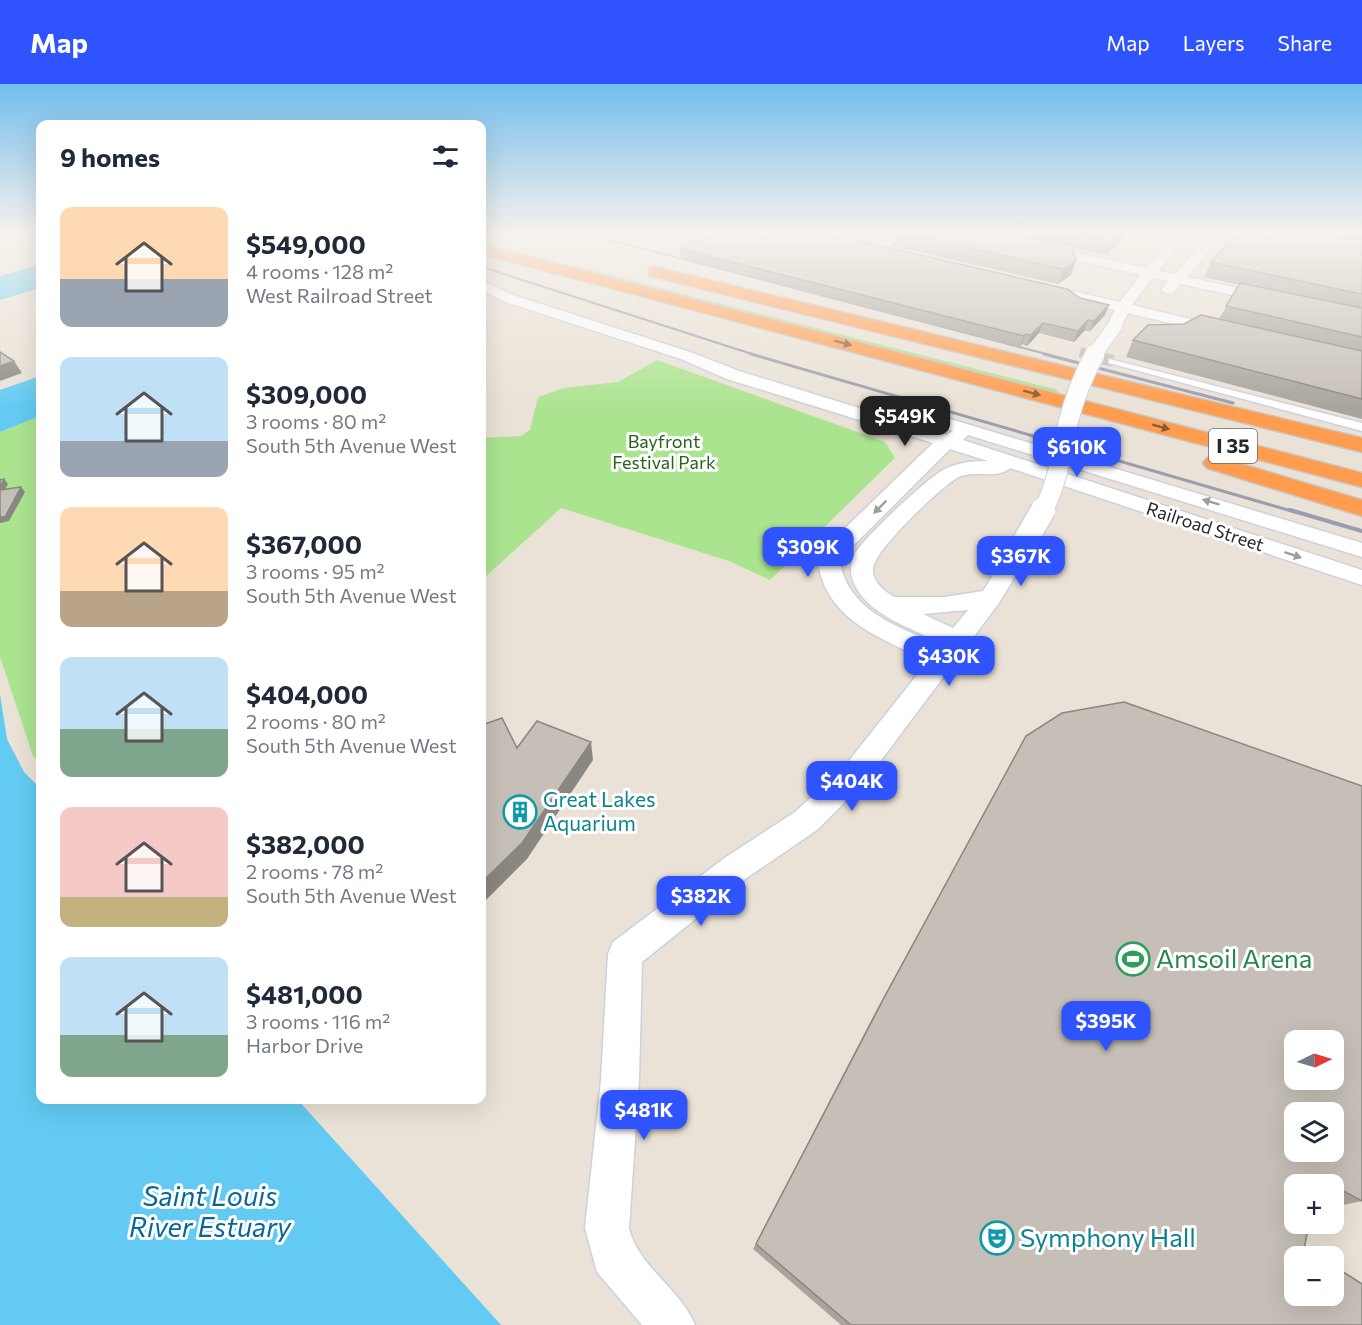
<!DOCTYPE html>
<meta charset="utf-8">
<style>
:root{--surface:#fff;--page:#f6f6f7;--text:#1f2937;--muted:#747a83;--accent:#2f53ff}
body{margin:0;font-family:Commissioner,sans-serif;background:var(--page);color:var(--text);height:100vh;display:flex;flex-direction:column;font-size:22px;white-space:nowrap}
*{box-sizing:border-box;margin:0}
p{font-size:20px;color:var(--muted)}
.icon{flex:none;width:33px;height:33px;fill:none;stroke:currentColor;stroke-width:2;stroke-linecap:round;stroke-linejoin:round}
.map{position:relative;flex:1;overflow:hidden}
.sheet{position:absolute;left:36px;top:36px;width:450px;height:984px;display:flex;flex-direction:column;background:var(--surface);border-radius:12px;box-shadow:0 6px 24px #0002}
.sheet>*{flex:none}
.needle{width:39px;rotate:85deg}
.buttons{position:absolute;left:1284px;top:946px;display:grid;gap:12px}
.buttons a{display:grid;place-items:center;width:60px;height:60px;border-radius:12px;background:var(--surface);box-shadow:0 6px 24px #0002;font-size:30px}
.price{position:absolute;translate:-50% -51px;padding:0 14px;border-radius:12px;background:var(--accent);color:#fff;font-size:20px;line-height:39px;filter:drop-shadow(0 2px 3px #0008)}
.price::after{content:'';position:absolute;left:50%;top:36px;width:18px;height:14px;margin-left:-9px;background:inherit;clip-path:polygon(0 0,100% 0,50% 100%)}
.price.active{background:#222;color:#fff}
ul{padding:0;list-style:none}
li{display:flex;align-items:center;gap:18px;height:150px;padding:0 24px}
li span{display:grid;place-items:center;flex:none;width:168px;height:120px;border-radius:12px;color:#555}
li>.icon{margin-inline-start:auto}
span .icon{width:72px;height:72px;fill:#fffc;stroke-width:1}
li b{font-size:26px}
h2{display:flex;justify-content:space-between;align-items:center;height:72px;padding:0 24px;font-size:26px}
header{display:flex;align-items:center;gap:36px;box-sizing:border-box;height:84px;padding:0 30px;background:var(--accent);color:#fff}
header strong{font-size:28px}
nav{display:flex;gap:33px;margin-inline-start:auto;font-size:21px}
.map>svg:first-child{display:block}
</style>
<header>
<strong>Map</strong>
<nav><a>Map</a><a>Layers</a><a>Share</a></nav>
</header>
<div class="map">
<svg width="1362" height="1241" viewBox="0 0 1362 1241">
<rect width="100%" height="100%" fill="#eae2d6"/>
<g fill="#abe48f">
<path d="M579,183L1058,306L1057,309L576,185Z"/>
<path d="M657,276L885,358L895,374L770,496L729,477L561,424L482,496V354L521,352L530,346L538,313L564,304L618,298Z"/>
<path d="M40,332V682L31,674L0,576V348Z"/>
</g>
<g fill="#63cbf3">
<path d="M40,180V204L0,216V192Z"/>
<path d="M40,292V332L0,348V306Z"/>
<path d="M0,576L31,673L40,682V1016H298L501,1241H0Z"/>
</g>
<path fill="#eae2d6" d="M0,573L33,672L40,678V704L24,688L7,655L0,610Z"/>
<g fill="none" stroke-linecap="round" stroke-linejoin="round">
<path stroke="#c3bcb3" stroke-width="10" stroke-dasharray="10 4.5" stroke-linecap="butt" d="M1080,268L1091,271"/>
<path stroke="#c3bcb3" stroke-width="12" stroke-dasharray="12 6" stroke-linecap="butt" d="M1086,270L1113,277"/>
<g stroke="#ccd0e1" stroke-width="3">
<path id="street" d="M1109,275L1362,339V347L1109,279Z"/>
</g>
<g stroke="#ccd0e1" stroke-width="3">
<g id="secondary">
<path d="M895,150H910L885,168H875V162Z"/>
<path d="M964,150H988L1146,184L1179,150H1192L1158,187L1175,190L1211,150H1224L1187,193L1270,211L1277,215L1270,219L1181,200L1173,209L1168,210L1161,206L1168,197L1152,194L1132,221L1228,244L1231,247L1228,250L1223,252L1128,229L1122,241L1117,243L1109,238L1115,226L1036,207L1034,204L1041,200L1120,218L1140,191Z"/>
<path d="M482,197L513,211L693,269L739,287L946,351L953,347L941,343L938,339L947,334L1362,459V473L968,351L963,356L1362,486V501L1010,384C998,396 972,385 957,394C940,404 873,467 873,485C872,497 884,507 894,513H945L983,507L1009,466H1025L1028,471L999,519L864,699L817,746L748,793L642,878L639,996L629,1144C638,1183 680,1204 695,1241H642L597,1188L585,1144L601,996L608,870L613,858L726,773L795,728L844,683L928,577C881,554 826,536 818,478L837,452L933,359L727,295L681,275L503,217L482,206ZM950,365L988,377C972,377 958,378 943,386C928,394 861,456 854,471C850,480 850,488 853,497C865,530 913,545 942,559L940,561C899,543 849,528 840,478L853,462ZM968,526L953,544L923,530Z"/>
</g>
</g>
<g stroke="#c7c7c7" stroke-width="3">
<g id="highway">
<path d="M482,160L1362,389V403L482,170Z"/>
<path d="M656,183L1362,354V368L650,192L648,188L650,184Z"/>
<path d="M1215,372L1362,416V432L1207,384L1203,379L1207,374Z"/>
</g>
</g>
<use href="#street" fill="#fff" fill-rule="evenodd"/>
<use href="#secondary" fill="#fff" fill-rule="evenodd"/>
<use href="#highway" fill="#ff9c4d" fill-rule="evenodd"/>
<g stroke="#9a9db2" stroke-width="2">
<path d="M587,150L1050,271"/>
<path d="M482,183L755,271"/>
</g>
<g stroke="#9a9db2" stroke-width="3">
<path d="M751,270L1295,428"/>
<path d="M1044,270L1233,319"/>
</g>
<path stroke="#9a9db2" stroke-width="4" d="M1290,426L1362,447"/>
<g stroke="#ccd0e1" stroke-width="16" stroke-linecap="butt">
<path id="secondary-bridge-far2" d="M1094,271L1115,242"/>
</g>
<g stroke="#ccd0e1" stroke-width="21" stroke-linecap="butt">
<path id="secondary-bridge-far1" d="M1042,428C1058,400 1061,370 1068,339C1074,315 1083,292 1095,270"/>
</g>
<g stroke="#ccd0e1" stroke-width="27" stroke-linecap="butt">
<path id="secondary-bridge" d="M1017,471L1043,426"/>
</g>
<use href="#secondary-bridge-far2" stroke="#fff" stroke-width="14"/>
<use href="#secondary-bridge-far1" stroke="#fff" stroke-width="19"/>
<use href="#secondary-bridge" stroke="#fff" stroke-width="24"/>
</g>
<g fill="#a9a49d">
<path d="M894,150H1125L1124,153L1106,171L1073,164L1071,191L1058,200L892,162Z"/>
<path d="M1338,150H1362V335L1126,273L1133,256L1184,240L1219,235L1239,201L1204,193L1211,178L1337,152Z"/>
<path d="M680,165L1105,231L1090,247H1084L1074,258L1039,249L1027,262L1022,260L1020,263L680,174Z"/>
<path d="M1026,652L1362,1117L1334,1123V1101H1294L1304,1165L1362,1241H841L753,1165L877,925Z"/>
</g>
<g fill="#8a8680">
<path d="M1118,150H1125L1124,153L1106,171L1112,157Z"/>
<path d="M1076,176L1071,191L1058,200L1063,185Z"/>
<path d="M1109,221L1105,231L1090,247L1094,237Z"/>
<path d="M1088,236L1084,247L1074,258L1078,247Z"/>
<path d="M1043,239L1039,249L1027,262L1031,251Z"/>
<path d="M1026,250L1022,260L1020,263L1024,252Z"/>
<path d="M14,277L22,289L0,297V282Z"/>
<path d="M4,395L8,400L2,411L0,408V403Z"/>
<path d="M21,403L25,408L9,437L0,439V433Z"/>
<path d="M591,658L593,676L527,775L482,820V798Z"/>
</g>
<g fill="#c5bfb7" stroke="#8a8680" stroke-width="1.5" fill-rule="evenodd">
<path d="M709,150H830L1067,205L1080,214L1109,221L1094,237L1088,236L1078,247L1043,239L1031,251L1026,250L1024,252L680,165Z"/>
<path d="M907,150H1020L1072,162L1076,176L1063,185Z"/>
<path d="M1080,150H1118L1112,157Z"/>
<path d="M1236,150H1330L1362,156V210L1211,178Z"/>
<path d="M1240,199L1362,224V253L1226,222Z"/>
<path d="M1201,231L1362,267V315L1133,256L1148,241L1184,240Z"/>
<path d="M0,268L14,277L0,282Z"/>
<path d="M4,395L0,403V396Z"/>
<path d="M21,403L5,433H0V406Z"/>
<path d="M1124,618L1362,702V1117L1334,1102V1101H1332L1316,1093L1315,1101H1294V1140H1309L1304,1165L1318,1173H1294V1212H1334V1182L1362,1200V1241H851L756,1160L885,912L1026,652L1062,629ZM1294,957H1334V996H1294ZM1294,1029H1334V1068H1294Z"/>
<path d="M502,634L517,664L537,637L591,658L522,759L482,798V641Z"/>
</g>
<defs><path id="oneway-solid" d="M-6-.8H1V-3.2L6.5 0L1 3.2V.8H-6Z" transform="scale(1.5)"/></defs>
<g fill="#885b38">
<use href="#oneway-solid" transform="translate(843 259) rotate(15)"/>
<use href="#oneway-solid" transform="translate(1032 309) rotate(15)"/>
<use href="#oneway-solid" transform="translate(1161 343) rotate(15)"/>
</g>
<g fill="#9d9d9d">
<use href="#oneway-solid" transform="translate(1211 418) rotate(-163)"/>
<use href="#oneway-solid" transform="translate(880 423) rotate(135)"/>
<use href="#oneway-solid" transform="translate(1293 471) rotate(18)"/>
</g>
<linearGradient id="sky" x2="0" y2="1"><stop stop-color="#73bdec"/><stop offset="0.46" stop-color="#f6f2ed"/><stop offset="1" stop-color="#f6f2ed" stop-opacity="0"/></linearGradient>
<rect width="1362" height="324" fill="url(#sky)"/>
<defs>
<g id="building-ring" transform="scale(1.725)"><circle r="9.5" fill="#fff" stroke="#0f9aa8" stroke-width="1.5"/><path d="M-4-6H4V6H1V3H-1V6H-4ZM-2.5-4.3h1.7v1.8h-1.7ZM.8-4.3h1.7v1.8H.8ZM-2.5-1h1.7V.8h-1.7ZM.8-1h1.7V.8H.8Z" fill="#0f9aa8"/></g>
<g id="stadium-ring" transform="scale(1.725)"><circle r="9.5" fill="#fff" stroke="#2e9e5b" stroke-width="1.5"/><path d="M0-5a6.5 5 0 1 0 0 10a6.5 5 0 1 0 0-10ZM-3.5-1.8h7v3.6h-7Z" fill="#2e9e5b"/></g>
<g id="theatre-ring" transform="scale(1.725)"><circle r="9.5" fill="#fff" stroke="#0f9aa8" stroke-width="1.5"/><path d="M-5-5.5Q0-4 5-5.5V0Q5 5 0 6Q-5 5-5 0ZM-3.3-2.5H-1v1.5H-3.3ZM1-2.5H3.3v1.5H1ZM-2.8 1Q0 5.5 2.8 1Z" fill="#0f9aa8"/></g>
</defs>
<g fill-rule="evenodd">
<use href="#building-ring" x="520" y="728"/>
<use href="#stadium-ring" x="1133" y="875"/>
<use href="#theatre-ring" x="997" y="1154"/>
</g>
<g text-anchor="middle" stroke-width="6" stroke-linejoin="round" paint-order="stroke">
<g font-size="18" fill="#256416" stroke="#fff">
<text x="664" y="364">Bayfront<tspan x="664" dy="21">Festival Park</tspan></text>
</g>
<g font-size="18" fill="#262626" stroke="#fff">
<text transform="translate(1205 443) rotate(18)" y="6">Railroad Street</text>
</g>
<rect fill="#fff" stroke="#676767" stroke-width="1.5" x="1209" y="345" width="48" height="34" rx="4.5"/>
<g font-size="20" font-weight="bold" fill="#262626">
<text x="1233" y="369">I 35</text>
</g>
<g font-size="21" fill="#0d838f" stroke="#fff" text-anchor="start">
<text x="543" y="723">Great Lakes<tspan x="543" dy="24">Aquarium</tspan></text>
</g>
<g font-size="26" fill="#27864d" stroke="#fff" text-anchor="start">
<text x="1156" y="884">Amsoil Arena</text>
</g>
<g font-size="26" fill="#0d838f" stroke="#fff" text-anchor="start">
<text x="1020" y="1163">Symphony Hall</text>
</g>
<g font-size="27" font-style="italic" fill="#086599" stroke="#fff">
<text x="210" y="1122">Saint Louis<tspan x="210" dy="31">River Estuary</tspan></text>
</g>
</g>
</svg>
<div class="buttons">
<a><svg class="needle" viewBox="-14 -14 28 28"><path d="M0-13l5 13h-10z" fill="#e53935"/><path d="M0 13l5-13h-10z" fill="#747a83"/></svg></a>
<a><svg class="icon" aria-label="layers" viewBox="0 0 24 24"><path d="M12 4l9 5-9 5-9-5zM3 14l9 5 9-5"/></svg></a>
<a>+</a>
<a>−</a>
</div>
<b class="price active" style="left:905px;top:363px">$549K</b>
<b class="price" style="left:1077px;top:394px">$610K</b>
<b class="price" style="left:808px;top:494px">$309K</b>
<b class="price" style="left:1021px;top:503px">$367K</b>
<b class="price" style="left:949px;top:603px">$430K</b>
<b class="price" style="left:852px;top:728px">$404K</b>
<b class="price" style="left:701px;top:843px">$382K</b>
<b class="price" style="left:1106px;top:968px">$395K</b>
<b class="price" style="left:644px;top:1057px">$481K</b>
<section class="sheet">
<h2>9 homes<svg class="icon" aria-label="filters" viewBox="0 0 24 24"><path d="M4 7h16M4 17h16"/><circle cx="9" cy="7" r="2"/><circle cx="15" cy="17" r="2"/></svg></h2>
<ul>
<li><span style="background:linear-gradient(#ffd9b3 60%,#9aa5b1 0)"><svg class="icon" aria-label="home" viewBox="0 0 24 24"><path d="M3 11l9-7 9 7M6 9v11h12V9"/></svg></span><div><b>$549,000</b><p>4 rooms · 128 m²</p><p>West Railroad Street</p></div></li>
<li><span style="background:linear-gradient(#bfe0f5 70%,#9aa5b1 0)"><svg class="icon" aria-label="home" viewBox="0 0 24 24"><path d="M3 11l9-7 9 7M6 9v11h12V9"/></svg></span><div><b>$309,000</b><p>3 rooms · 80 m²</p><p>South 5th Avenue West</p></div></li>
<li><span style="background:linear-gradient(#ffd9b3 70%,#b9a48a 0)"><svg class="icon" aria-label="home" viewBox="0 0 24 24"><path d="M3 11l9-7 9 7M6 9v11h12V9"/></svg></span><div><b>$367,000</b><p>3 rooms · 95 m²</p><p>South 5th Avenue West</p></div></li>
<li><span style="background:linear-gradient(#bfe0f5 60%,#7fa58c 0)"><svg class="icon" aria-label="home" viewBox="0 0 24 24"><path d="M3 11l9-7 9 7M6 9v11h12V9"/></svg></span><div><b>$404,000</b><p>2 rooms · 80 m²</p><p>South 5th Avenue West</p></div></li>
<li><span style="background:linear-gradient(#f6c9c9 75%,#c2b280 0)"><svg class="icon" aria-label="home" viewBox="0 0 24 24"><path d="M3 11l9-7 9 7M6 9v11h12V9"/></svg></span><div><b>$382,000</b><p>2 rooms · 78 m²</p><p>South 5th Avenue West</p></div></li>
<li><span style="background:linear-gradient(#bfe0f5 65%,#7fa58c 0)"><svg class="icon" aria-label="home" viewBox="0 0 24 24"><path d="M3 11l9-7 9 7M6 9v11h12V9"/></svg></span><div><b>$481,000</b><p>3 rooms · 116 m²</p><p>Harbor Drive</p></div></li>
</ul>
</section>
</div>
